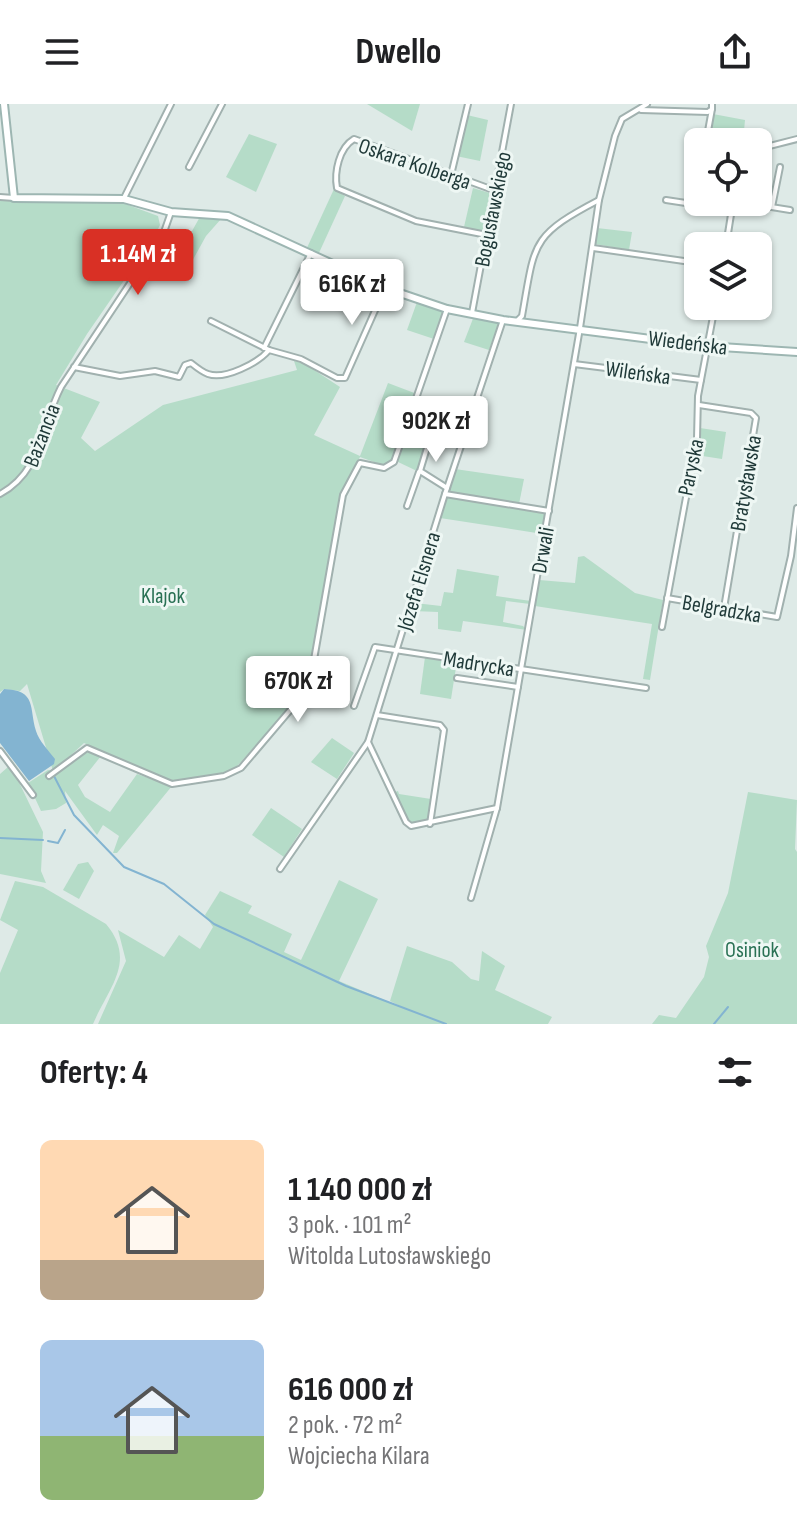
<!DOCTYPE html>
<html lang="pl">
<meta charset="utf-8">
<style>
:root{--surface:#fff;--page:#f6f6f6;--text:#202124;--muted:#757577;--accent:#d93025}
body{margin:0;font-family:"Sofia Sans Condensed",sans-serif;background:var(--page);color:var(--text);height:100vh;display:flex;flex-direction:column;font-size:30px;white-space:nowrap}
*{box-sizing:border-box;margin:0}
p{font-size:26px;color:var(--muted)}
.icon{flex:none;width:44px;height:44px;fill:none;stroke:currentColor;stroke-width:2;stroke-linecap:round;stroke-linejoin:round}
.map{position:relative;height:920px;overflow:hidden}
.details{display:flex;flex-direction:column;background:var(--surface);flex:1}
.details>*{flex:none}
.tools{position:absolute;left:684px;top:24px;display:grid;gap:16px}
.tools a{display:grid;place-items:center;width:88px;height:88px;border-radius:12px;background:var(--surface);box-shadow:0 2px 6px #0004;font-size:40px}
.price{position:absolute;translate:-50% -68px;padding:0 18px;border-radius:8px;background:#fff;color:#222;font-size:26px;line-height:52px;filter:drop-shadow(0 2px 4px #0008)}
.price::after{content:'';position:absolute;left:50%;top:48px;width:24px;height:18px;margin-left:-12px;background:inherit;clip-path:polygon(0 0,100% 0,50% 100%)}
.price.on{background:var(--accent);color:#fff}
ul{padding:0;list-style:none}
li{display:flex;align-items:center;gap:24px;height:200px;padding:0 40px}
li span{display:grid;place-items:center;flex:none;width:224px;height:160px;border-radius:12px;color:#555}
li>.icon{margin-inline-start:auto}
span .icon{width:96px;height:96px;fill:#fffc;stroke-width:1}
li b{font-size:34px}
h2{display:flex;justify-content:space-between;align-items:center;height:96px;padding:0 40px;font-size:34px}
header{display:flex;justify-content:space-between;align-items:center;height:104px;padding:0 40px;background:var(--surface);font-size:36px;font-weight:700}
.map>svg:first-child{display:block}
</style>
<header><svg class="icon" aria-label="menu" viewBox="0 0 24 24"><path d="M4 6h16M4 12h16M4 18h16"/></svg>Dwello<svg class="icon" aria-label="share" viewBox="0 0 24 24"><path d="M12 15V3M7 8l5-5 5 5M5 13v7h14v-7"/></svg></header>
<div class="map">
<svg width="797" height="920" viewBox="0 0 797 920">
<rect width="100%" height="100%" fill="#deeae7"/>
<g fill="#b5dcc8">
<path d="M367,0H420L412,27Z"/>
<path d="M713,10L745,16L743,38H709Z"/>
<path d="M467,11L488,16L480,57L456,52Z"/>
<path d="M249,30L277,40L256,88L226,73Z"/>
<path d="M473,84L493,90L486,128L464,123Z"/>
<path d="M334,85L345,92L318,151L306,146Z"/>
<path d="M0,97L120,98L158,112L160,121L154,133L87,230L56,281L100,298L81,334L95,347L163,301L297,266L294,257L302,258L340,283L314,331L360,352L388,279L417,290L392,357L385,362L360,353L341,391L306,585L231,669L171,678L84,639L53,668L57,669L88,648L101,652L78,681L85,693L110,708L137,670L172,682L117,749H113L119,732L103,721L97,731L65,687L66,699L56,705L41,707L28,679L48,666L53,667L27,580L20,587L4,585L0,588Z"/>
<path d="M201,111L221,115L206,132L190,161L178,152Z"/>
<path d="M597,124L632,128L629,146L595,140Z"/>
<path d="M417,198L445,207L434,235L407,226Z"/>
<path d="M474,212L500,217L489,246L464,238Z"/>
<path d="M409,321L431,329L417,367L396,357Z"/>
<path d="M700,324L726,328L722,355L696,351Z"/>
<path d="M455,365L524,375L519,400L448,388Z"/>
<path d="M447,392L546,408L543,430L440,414Z"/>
<path d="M584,452L635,489L663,496L650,576L643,575L652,520L535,502L539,476L575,479L578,453Z"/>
<path d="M457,465L499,472L496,492L531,497L530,500L506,497L503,518L523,522L527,526L463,517L461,528L438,525V508L413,507L415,499L441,502L444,488L453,489Z"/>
<path d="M425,553L457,557L451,595L420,590Z"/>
<path d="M332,634L354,649L337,675L311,658Z"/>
<path d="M8,663L14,668L43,728L41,767L46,779L0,770V670Z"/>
<path d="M398,687L399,690L431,695L428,718L413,721L408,717L395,688Z"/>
<path d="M748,688L797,696L795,745L797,748V920H652L659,911L676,914L704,873L709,853L706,842L728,789Z"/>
<path d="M271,704L302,725L284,753L252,731Z"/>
<path d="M88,758L94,767L79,795L63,786L78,760Z"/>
<path d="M339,776L378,795L339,877L408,906L390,897L407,842L452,858L471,875L479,877L482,847L505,862L495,886L552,913L548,920H98L126,857L118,826L164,853L179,831L200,845L213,823L205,811L220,787L252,802L248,809L292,830L284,848L301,856Z"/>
<path d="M15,777L43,783L106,820C137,857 109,883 93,920H0V869L18,826L0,816Z"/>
</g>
<path fill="#83b4d1" d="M4,585C37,586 29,604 36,627C39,637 49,647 55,655L54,660L29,677L0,639V590Z"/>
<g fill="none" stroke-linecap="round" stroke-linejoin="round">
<g stroke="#83b4d1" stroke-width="2">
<path d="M54,672L74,711L124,763L164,780L214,820L346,882L446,920"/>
<path d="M0,734L43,736"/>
<path d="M48,737L58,739L65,726"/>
<path d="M714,920L728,903"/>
</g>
<g stroke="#a1b1af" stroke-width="8">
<g id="street">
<path d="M641,6L708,8L712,5V0"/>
<path d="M706,38L712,5"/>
<path d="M758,45L797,35"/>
<path d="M189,63L222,0"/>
<path d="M451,71L468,0"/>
<path d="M0,93L14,94"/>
<path d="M124,94L171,0"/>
<path d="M666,96L732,106"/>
<path d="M740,98L790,106"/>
<path d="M772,103L780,63"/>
<path d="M487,131L416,117L337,84C334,68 339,44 354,35L496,87"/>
<path d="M726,142L733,98"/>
<path d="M593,144L698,159"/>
<path d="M472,209L511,0"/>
<path d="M211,217L269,246L301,255L337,274H345L385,184"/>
<path d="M517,217L522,212C535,139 530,132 599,96L615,32L622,15L647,0"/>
<path d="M264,244L311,149"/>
<path d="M574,260L701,276"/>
<path d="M74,263L120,272L155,267L179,273L185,261L191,259C196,263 202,268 208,270C225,276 258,259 269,246"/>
<path d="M699,301L751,309L756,314L724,504"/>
<path d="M430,334L420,367L447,384"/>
<path d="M0,390C42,367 40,324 61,283L164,128L171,108"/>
<path d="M445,390L549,407"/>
<path d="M407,402L419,368"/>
<path d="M667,494L777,513L791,452L797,404"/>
<path d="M662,523L697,334L698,292L715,202"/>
<path d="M457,574L518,583"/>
<path d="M354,602L375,543L646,584"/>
<path d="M377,611L440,621L444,626L430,720"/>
<path d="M368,638L406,718L411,722L497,704"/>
<path d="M0,647L33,691"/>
<path d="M49,672L87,644L172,680L224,672L241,664L309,584L343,391L360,359L384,364L394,358L447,205"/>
<path d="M280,765L368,638L445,390L503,216"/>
<path d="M471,794L497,704L580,224L599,96"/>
</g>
</g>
<g stroke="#9db6b2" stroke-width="10">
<path id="secondary" d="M4,0L14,94L124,95L171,108L228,112L385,184L447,205L503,216L705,242L797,248"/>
</g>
<use href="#street" stroke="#fff" stroke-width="4"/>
<use href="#secondary" stroke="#fff" stroke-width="6"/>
</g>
<g text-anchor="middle" stroke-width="6" stroke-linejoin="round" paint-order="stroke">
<g font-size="22" fill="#1f3938" stroke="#eef7f4">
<text transform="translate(415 59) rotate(19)" y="8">Oskara Kolberga</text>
<text transform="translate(492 105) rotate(-79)" y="8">Bogusławskiego</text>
<text transform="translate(688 238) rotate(7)" y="8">Wiedeńska</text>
<text transform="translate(638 268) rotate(8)" y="8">Wileńska</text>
<text transform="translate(41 331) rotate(-69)" y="8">Bażancia</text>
<text transform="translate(690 363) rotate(-78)" y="8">Paryska</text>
<text transform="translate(745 379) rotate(-80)" y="8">Bratysławska</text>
<text transform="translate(542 446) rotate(-80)" y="8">Drwali</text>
<text transform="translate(418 477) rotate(-73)" y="8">Józefa Elsnera</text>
<text transform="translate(722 504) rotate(10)" y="8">Belgradzka</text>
<text transform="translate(479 559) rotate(9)" y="8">Madrycka</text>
</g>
<g font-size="22" fill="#297154" stroke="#eef7f4">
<text x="163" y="499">Klajok</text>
<text x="752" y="853">Osiniok</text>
</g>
</g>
</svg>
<div class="tools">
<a><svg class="icon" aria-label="locate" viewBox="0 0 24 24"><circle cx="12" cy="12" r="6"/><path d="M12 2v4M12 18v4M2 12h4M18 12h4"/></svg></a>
<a><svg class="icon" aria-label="layers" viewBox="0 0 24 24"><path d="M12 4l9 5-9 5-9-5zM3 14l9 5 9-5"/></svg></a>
</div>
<b class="price on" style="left:138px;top:193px">1.14M zł</b>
<b class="price" style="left:352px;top:223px">616K zł</b>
<b class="price" style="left:436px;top:360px">902K zł</b>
<b class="price" style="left:298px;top:620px">670K zł</b>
</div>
<section class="details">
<h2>Oferty: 4<svg class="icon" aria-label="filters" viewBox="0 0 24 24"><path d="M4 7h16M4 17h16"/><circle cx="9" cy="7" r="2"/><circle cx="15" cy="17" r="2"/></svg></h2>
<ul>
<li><span style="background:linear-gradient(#ffd9b3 75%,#b9a48a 0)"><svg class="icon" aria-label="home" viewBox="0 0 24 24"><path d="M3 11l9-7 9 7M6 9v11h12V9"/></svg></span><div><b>1 140 000 zł</b><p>3 pok. · 101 m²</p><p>Witolda Lutosławskiego</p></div></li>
<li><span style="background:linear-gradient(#a9c7e8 60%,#8fb573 0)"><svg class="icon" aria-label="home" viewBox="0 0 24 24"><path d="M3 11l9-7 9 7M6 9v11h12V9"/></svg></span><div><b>616 000 zł</b><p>2 pok. · 72 m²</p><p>Wojciecha Kilara</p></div></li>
</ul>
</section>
